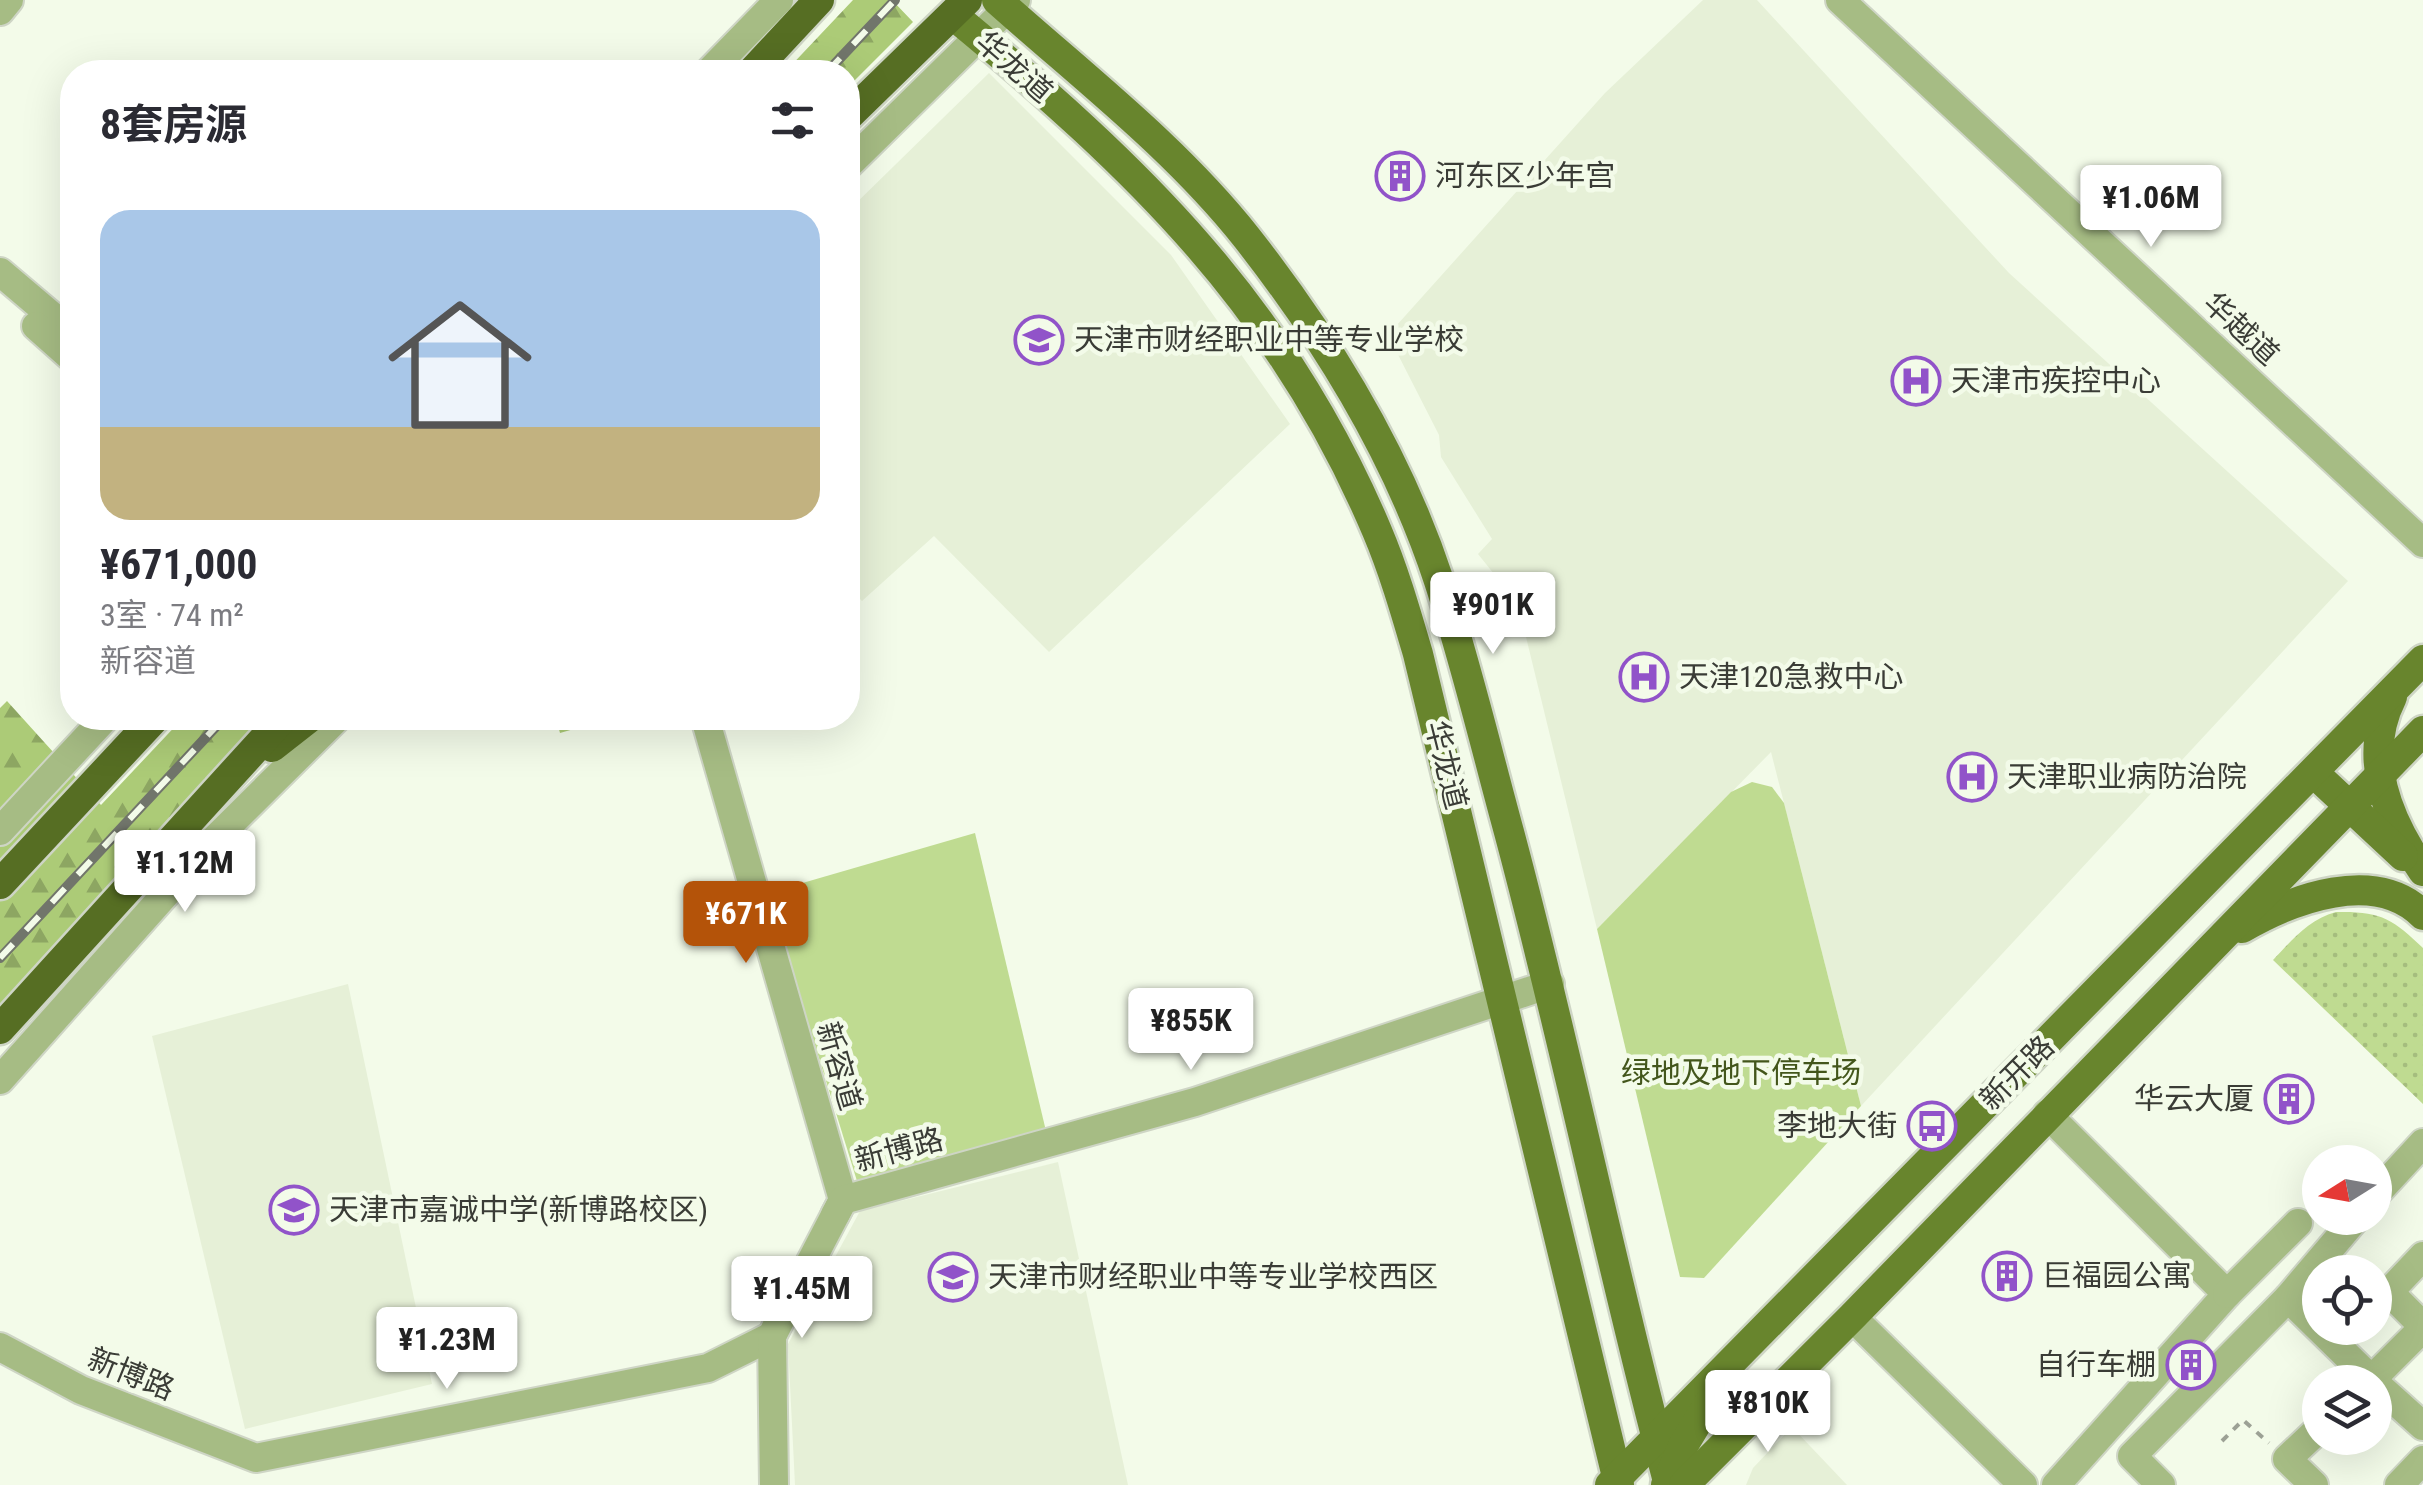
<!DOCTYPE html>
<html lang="zh">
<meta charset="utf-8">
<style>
:root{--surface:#fff;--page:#f2f2f3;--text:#2b2b33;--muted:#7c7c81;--line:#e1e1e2;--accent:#b45309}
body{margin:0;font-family:"Roboto Condensed","Noto Sans SC",sans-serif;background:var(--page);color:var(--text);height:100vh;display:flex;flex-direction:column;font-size:38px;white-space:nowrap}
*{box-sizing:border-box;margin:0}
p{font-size:32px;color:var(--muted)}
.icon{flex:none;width:55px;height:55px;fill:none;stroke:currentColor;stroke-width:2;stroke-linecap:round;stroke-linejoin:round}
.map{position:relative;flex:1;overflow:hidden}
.drawer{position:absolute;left:60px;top:60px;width:800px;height:670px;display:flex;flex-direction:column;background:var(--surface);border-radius:40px;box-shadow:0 10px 40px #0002}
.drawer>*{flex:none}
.needle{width:65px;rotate:259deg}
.buttons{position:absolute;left:2302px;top:1145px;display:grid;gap:20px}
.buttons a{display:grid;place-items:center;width:90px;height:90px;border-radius:50%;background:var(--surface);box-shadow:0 10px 40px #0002;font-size:50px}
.price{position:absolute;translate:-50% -85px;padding:0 22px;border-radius:10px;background:#fff;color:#222;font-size:32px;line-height:65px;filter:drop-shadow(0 2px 5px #0008)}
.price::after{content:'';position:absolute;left:50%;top:60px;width:30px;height:22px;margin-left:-15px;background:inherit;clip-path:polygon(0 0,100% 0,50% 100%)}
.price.selected{background:var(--accent);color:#fff}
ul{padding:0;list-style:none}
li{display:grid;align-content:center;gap:20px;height:530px;padding:0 40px}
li+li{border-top:2px solid var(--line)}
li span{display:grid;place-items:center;height:310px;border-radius:30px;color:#555}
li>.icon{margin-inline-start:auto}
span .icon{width:180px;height:180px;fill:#fffc;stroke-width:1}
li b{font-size:42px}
h2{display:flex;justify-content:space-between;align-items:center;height:120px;padding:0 40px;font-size:42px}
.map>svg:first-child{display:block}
</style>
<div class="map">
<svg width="2423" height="1485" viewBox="0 0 2423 1485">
<defs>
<pattern id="grass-dots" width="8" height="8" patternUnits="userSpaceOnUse" patternTransform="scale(2.5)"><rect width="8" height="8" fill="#bfdb91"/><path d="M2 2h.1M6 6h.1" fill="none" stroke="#a5bd7e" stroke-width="1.8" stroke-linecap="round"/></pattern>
<pattern id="forest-firs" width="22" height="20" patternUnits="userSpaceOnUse" patternTransform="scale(2.5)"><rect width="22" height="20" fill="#accb77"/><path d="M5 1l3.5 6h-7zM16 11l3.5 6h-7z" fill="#8da662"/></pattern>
</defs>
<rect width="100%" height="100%" fill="#f3fbe9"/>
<g fill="#e6f0d7">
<path d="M1703,0H1757L2009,273L2348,581L1861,1106L1771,752L1597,929L1518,604L1478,554L1492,539L1441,457L1439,435L1388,335L1605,93Z"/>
<path d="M989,73L1171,255L1290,424L1049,652L934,536L862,601L848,587V211Z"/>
<path d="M348,984L432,1384L245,1429L152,1036Z"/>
<path d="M1058,1162L1128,1485H795L788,1344L860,1211Z"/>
<path d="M1792,1427L1847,1485H1746L1753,1468Z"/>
</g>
<path fill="url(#grass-dots)" d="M2336,912C2380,911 2392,918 2423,948V1104L2273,960C2292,940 2308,920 2336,912Z"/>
<g fill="url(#forest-firs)">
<path d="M853,0H892L913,22L848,87V72H785Z"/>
<path d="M7,701L101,805L183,718H261L0,1006V708Z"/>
<path d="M556,718H612L560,733Z"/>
</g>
<g fill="#bfdb91">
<path d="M1752,782L1772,787L1784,803L1861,1106L1704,1278L1680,1277L1597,929L1731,792Z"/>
<path d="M975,833L1046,1131L857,1181L768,893Z"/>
</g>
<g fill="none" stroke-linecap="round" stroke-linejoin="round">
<g stroke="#ced5c5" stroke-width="32">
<g id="minor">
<path d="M1840,0L2423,543"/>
<path d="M0,11L9,0"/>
<path d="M709,72L779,0"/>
<path d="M848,165L1016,0"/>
<path d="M0,272L72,333"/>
<path d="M36,326L72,358"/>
<path d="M705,718L843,1200L835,1215"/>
<path d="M0,831L105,718"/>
<path d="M0,1080L211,843L337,718"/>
<path d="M2047,1114L2227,1294L2056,1485"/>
<path d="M2375,1195L2423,1143"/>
<path d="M2423,1256L2389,1292L2423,1326"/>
<path d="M2227,1294L2298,1223"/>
<path d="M2288,1298L2374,1382"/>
<path d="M1852,1317L2023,1485"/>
<path d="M0,1347L81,1390L256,1458L708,1368L772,1336L843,1200L1195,1102L1550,984"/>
<path d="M2369,1382L2423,1328"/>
<path d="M2375,1383L2423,1426"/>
<path d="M774,1485L772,1336L778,1323"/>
<path d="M2161,1485L2132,1456L2288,1298L2356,1218"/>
<path d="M2314,1485L2287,1459L2320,1428"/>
<path d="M2399,1485L2423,1460"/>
</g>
</g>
<g stroke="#ced5c5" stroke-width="35">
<g id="major">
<path d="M997,0C1082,76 1176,148 1247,238C1327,340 1398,456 1439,581C1466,663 1486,748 1509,832C1567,1048 1611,1269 1669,1485"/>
<path d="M953,15C1138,168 1282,306 1377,531C1394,571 1406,613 1418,654L1619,1485"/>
<path d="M2392,697C2361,758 2388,820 2423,871"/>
<path d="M2314,773L2403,856"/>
<path d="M2242,928C2292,899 2375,867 2423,915"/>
<path d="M1610,1485L2423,660"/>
<path d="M1666,1485L1683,1446L1709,1403"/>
<path d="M1684,1485L1852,1317L2423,731"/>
</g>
</g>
<g stroke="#ced5c5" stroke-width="35">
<g id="highway">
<path d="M752,72L819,0"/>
<path d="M848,116L967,0"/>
<path d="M272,747L309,718"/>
<path d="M0,884L155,718"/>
<path d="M0,1029L283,718"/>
</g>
</g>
<path stroke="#9ca195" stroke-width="4" stroke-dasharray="8 8" stroke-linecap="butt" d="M2222,1441L2243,1420L2269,1443"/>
<use href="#minor" stroke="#a6bc84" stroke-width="28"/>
<use href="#major" stroke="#68852d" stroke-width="30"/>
<use href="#highway" stroke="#566e23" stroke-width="30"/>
<g stroke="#71756b" stroke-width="10">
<g id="rail">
<path d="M827,72L895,0"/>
<path d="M0,958L224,718"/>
</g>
</g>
<use href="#rail" stroke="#f3fbe9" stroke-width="6" stroke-dasharray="19" stroke-linecap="butt"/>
</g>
<defs>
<g id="building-ring" transform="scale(2.5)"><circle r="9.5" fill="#f3fbe9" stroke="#9153c9" stroke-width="1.5"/><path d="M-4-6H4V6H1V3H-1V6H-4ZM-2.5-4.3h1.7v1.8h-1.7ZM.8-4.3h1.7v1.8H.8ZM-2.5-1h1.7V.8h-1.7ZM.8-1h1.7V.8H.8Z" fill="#9153c9"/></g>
<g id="school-ring" transform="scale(2.5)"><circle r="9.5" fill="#f3fbe9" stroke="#9153c9" stroke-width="1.5"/><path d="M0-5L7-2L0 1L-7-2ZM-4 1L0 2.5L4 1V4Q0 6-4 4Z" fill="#9153c9"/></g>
<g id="hospital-ring" transform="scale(2.5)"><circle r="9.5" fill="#f3fbe9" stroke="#9153c9" stroke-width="1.5"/><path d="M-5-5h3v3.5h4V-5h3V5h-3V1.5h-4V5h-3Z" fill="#9153c9"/></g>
<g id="bus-ring" transform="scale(2.5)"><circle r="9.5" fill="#f3fbe9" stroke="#9153c9" stroke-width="1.5"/><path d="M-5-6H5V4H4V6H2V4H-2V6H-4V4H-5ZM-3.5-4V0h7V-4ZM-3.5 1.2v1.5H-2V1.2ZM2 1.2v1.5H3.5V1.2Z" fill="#9153c9"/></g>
</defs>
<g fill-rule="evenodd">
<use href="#building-ring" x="1400" y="176"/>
<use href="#school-ring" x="1039" y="340"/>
<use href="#hospital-ring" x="1916" y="381"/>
<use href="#hospital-ring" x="1644" y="677"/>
<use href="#hospital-ring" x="1972" y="777"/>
<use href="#building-ring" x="2289" y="1099"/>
<use href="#bus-ring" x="1932" y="1126"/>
<use href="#school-ring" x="294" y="1210"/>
<use href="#building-ring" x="2007" y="1276"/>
<use href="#school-ring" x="953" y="1277"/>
<use href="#building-ring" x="2191" y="1365"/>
</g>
<g text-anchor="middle" stroke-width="9" stroke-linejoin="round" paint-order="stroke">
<g font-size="30" fill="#3a3c36" stroke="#f3fbe9">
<text transform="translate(1014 67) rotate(41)" y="10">华龙道</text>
<text transform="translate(2241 329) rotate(43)" y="10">华越道</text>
<text transform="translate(1446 765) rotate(76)" y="10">华龙道</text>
<text transform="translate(839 1066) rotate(74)" y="10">新容道</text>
<text transform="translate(2017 1073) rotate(-45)" y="10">新开路</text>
<text transform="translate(899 1150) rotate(-15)" y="10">新博路</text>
<text transform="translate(131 1374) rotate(22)" y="10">新博路</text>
</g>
<g font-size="30" fill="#3a3c36" stroke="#f3fbe9" text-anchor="start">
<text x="1435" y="186">河东区少年宫</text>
<text x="1074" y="350">天津市财经职业中等专业学校</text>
<text x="1951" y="391">天津市疾控中心</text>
<text x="1679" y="687">天津120急救中心</text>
<text x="2007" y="787">天津职业病防治院</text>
<text x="2254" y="1109" text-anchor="end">华云大厦</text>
<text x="1897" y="1136" text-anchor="end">李地大街</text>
<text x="329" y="1220">天津市嘉诚中学(新博路校区)</text>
<text x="2042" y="1286">巨福园公寓</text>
<text x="988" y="1287">天津市财经职业中等专业学校西区</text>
<text x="2156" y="1375" text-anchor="end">自行车棚</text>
</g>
<g font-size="30" fill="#43561b" stroke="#f3fbe9">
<text x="1741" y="1083">绿地及地下停车场</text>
</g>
</g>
</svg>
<div class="buttons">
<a><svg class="needle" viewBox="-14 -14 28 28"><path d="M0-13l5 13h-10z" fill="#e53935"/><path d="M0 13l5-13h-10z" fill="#7c7c81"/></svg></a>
<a><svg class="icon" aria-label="locate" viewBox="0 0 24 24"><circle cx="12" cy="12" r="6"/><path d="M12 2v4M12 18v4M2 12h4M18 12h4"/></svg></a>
<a><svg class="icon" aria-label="layers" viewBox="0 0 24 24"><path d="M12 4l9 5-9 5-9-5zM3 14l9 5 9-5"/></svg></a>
</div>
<b class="price" style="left:2151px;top:250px">¥1.06M</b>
<b class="price" style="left:1493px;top:657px">¥901K</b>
<b class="price" style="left:185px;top:915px">¥1.12M</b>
<b class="price selected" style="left:746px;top:966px">¥671K</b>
<b class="price" style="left:1191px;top:1073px">¥855K</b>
<b class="price" style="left:802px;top:1341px">¥1.45M</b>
<b class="price" style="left:447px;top:1392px">¥1.23M</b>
<b class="price" style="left:1768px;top:1455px">¥810K</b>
<section class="drawer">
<h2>8套房源<svg class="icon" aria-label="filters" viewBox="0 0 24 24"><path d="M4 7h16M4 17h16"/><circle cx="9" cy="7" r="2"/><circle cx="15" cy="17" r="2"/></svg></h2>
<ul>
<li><span style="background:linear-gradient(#a9c7e8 70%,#c2b280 0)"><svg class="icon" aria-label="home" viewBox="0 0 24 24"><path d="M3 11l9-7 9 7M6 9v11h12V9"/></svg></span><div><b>¥671,000</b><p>3室 · 74 m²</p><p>新容道</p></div></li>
</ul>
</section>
</div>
